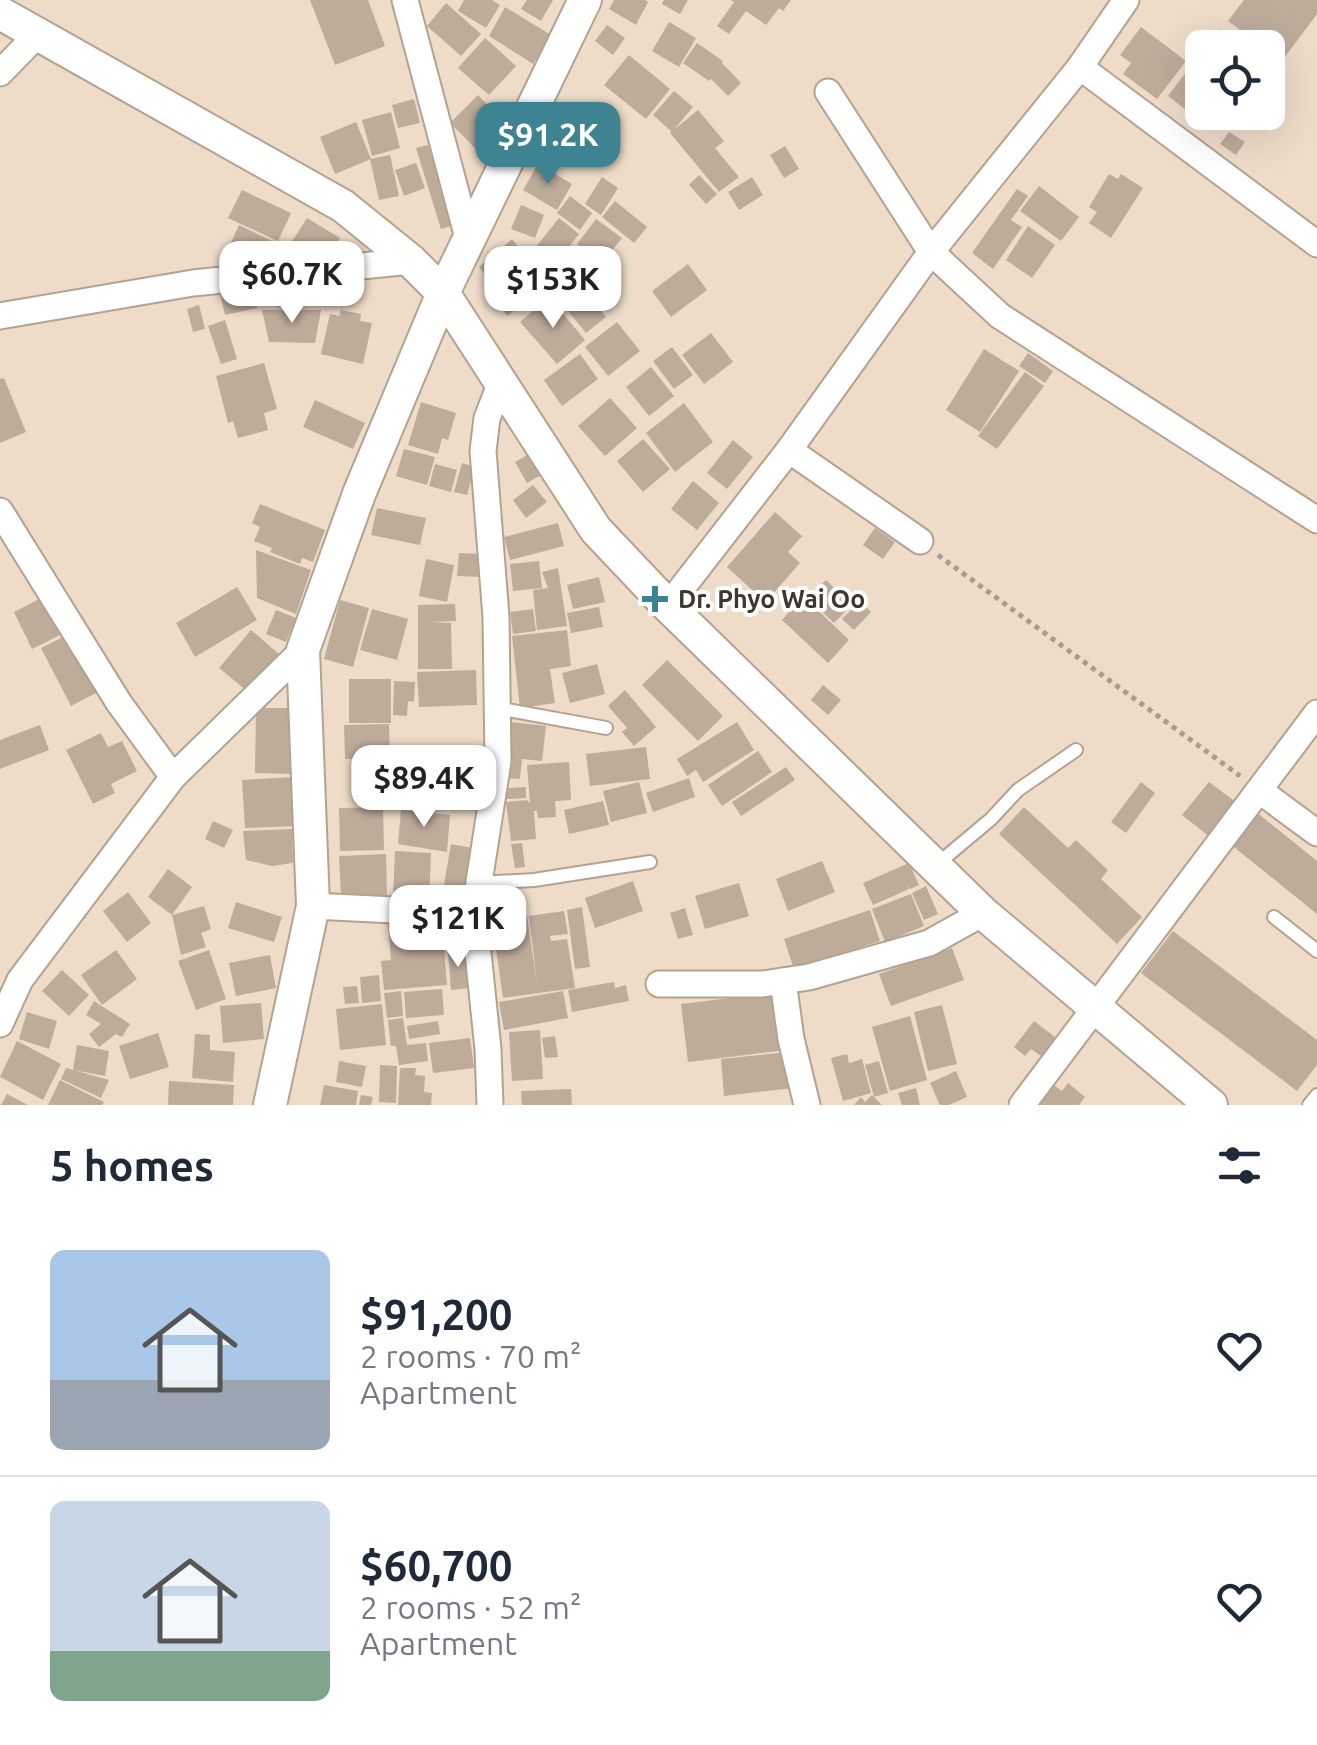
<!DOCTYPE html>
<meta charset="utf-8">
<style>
:root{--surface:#fff;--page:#f6f6f7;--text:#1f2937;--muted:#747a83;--line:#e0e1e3;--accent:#3e8391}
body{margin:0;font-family:Ubuntu,sans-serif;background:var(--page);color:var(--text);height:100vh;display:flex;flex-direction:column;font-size:38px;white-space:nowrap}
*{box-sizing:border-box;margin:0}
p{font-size:32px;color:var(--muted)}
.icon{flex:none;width:55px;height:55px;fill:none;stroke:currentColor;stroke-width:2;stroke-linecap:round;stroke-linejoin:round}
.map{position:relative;height:1105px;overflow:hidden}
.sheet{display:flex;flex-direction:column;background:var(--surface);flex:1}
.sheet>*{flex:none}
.tools{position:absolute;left:1185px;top:30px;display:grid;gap:20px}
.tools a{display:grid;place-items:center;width:100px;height:100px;border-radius:15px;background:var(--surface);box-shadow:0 10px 40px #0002;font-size:50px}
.price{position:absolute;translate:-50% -85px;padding:0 22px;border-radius:20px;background:#fff;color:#222;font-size:32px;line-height:65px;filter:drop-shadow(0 2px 5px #0008)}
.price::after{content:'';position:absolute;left:50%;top:60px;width:30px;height:22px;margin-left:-15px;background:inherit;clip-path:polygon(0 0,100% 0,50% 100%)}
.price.current{background:var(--accent);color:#fff}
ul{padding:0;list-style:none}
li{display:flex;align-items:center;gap:30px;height:250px;padding:0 50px}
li+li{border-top:2px solid var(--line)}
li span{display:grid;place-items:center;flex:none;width:280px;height:200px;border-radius:15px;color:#555}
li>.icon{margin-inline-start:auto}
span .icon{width:120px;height:120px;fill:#fffc;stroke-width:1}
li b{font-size:42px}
h2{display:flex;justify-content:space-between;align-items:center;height:120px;padding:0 50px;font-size:42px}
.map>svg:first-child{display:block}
</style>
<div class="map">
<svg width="1317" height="1105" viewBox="0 0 1317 1105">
<rect width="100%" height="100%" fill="#eedcc9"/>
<g fill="#beac9b">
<path d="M310,0H368L385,46L335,65Z"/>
<path d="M464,0H492L500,5L486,28L458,11Z"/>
<path d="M527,0H553L541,21L521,9Z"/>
<path d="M614,0H645L648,2L636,25L609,9Z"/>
<path d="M664,0H688L680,14L662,4Z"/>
<path d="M731,0H791L783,11L779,8L766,25L746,11L729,34L717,26L734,2Z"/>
<path d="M1244,0H1317V14L1282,61L1228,21Z"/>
<path d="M446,3L481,34L461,56L427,26Z"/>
<path d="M505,7L551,35L533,64L489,36Z"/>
<path d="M669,22L696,38L679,67L652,51Z"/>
<path d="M607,25L625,38L613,55L595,41Z"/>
<path d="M1141,27L1186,61L1157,99L1123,74L1131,63L1120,55Z"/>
<path d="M1220,29L1244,48H1205Z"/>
<path d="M485,38L516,66L489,95L458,68Z"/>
<path d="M697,43L723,61L722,63L741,83L728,96L711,79L709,81L683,63Z"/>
<path d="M1202,51V97L1190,113L1168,96Z"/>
<path d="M629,55L670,89L646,119L604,85Z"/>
<path d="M674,91L693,107L672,132L653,115Z"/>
<path d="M478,95L507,125L479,152L450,123Z"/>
<path d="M414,99L420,123L398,128L392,105Z"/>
<path d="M698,110L724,141L715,148L739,177L719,192L670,133Z"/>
<path d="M391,112L400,148L372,156L362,120Z"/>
<path d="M356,122L371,159L335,174L320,137Z"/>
<path d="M1229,132L1245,142L1236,155L1220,144Z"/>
<path d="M428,145L454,225L441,229L416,148Z"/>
<path d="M785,146L799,169L784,178L770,155Z"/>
<path d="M390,155L399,196L379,200L370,159Z"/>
<path d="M416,163L425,188L404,196L395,170Z"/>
<path d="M538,164L572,184L557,210L523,190Z"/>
<path d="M1109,174L1118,179L1121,174L1143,188L1111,238L1089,223L1097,212L1089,207Z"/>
<path d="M699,175L717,194L706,204L689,185Z"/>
<path d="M602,177L618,188L601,215L585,204Z"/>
<path d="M752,177L763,195L739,210L728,192Z"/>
<path d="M1039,186L1079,217L1061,241L1020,211Z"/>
<path d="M1017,189L1028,196L1011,220L1022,227L993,269L972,253Z"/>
<path d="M242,190L291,213L278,241L228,218Z"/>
<path d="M570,196L592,213L580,230L557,213Z"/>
<path d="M615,201L647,227L634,243L602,217Z"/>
<path d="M521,205L544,215L535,238L511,229Z"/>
<path d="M307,218L340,238L325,263L291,243Z"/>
<path d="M559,218L579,234L555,264L535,248Z"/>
<path d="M596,219L622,238L602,263L577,244Z"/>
<path d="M239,225L276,243L265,266L228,249Z"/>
<path d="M1028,226L1055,245L1032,278L1006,260Z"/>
<path d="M512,239L539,272L498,306L489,295L496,288L479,267Z"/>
<path d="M537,251L556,273L548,280L529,257Z"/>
<path d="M688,264L707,290L671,317L652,291Z"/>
<path d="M533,282L541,292L507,316L500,305Z"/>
<path d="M323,285L325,301L277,307L275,292Z"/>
<path d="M252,286L257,308L225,315L220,293Z"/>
<path d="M584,290L606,317L586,333L564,306Z"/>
<path d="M549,297L585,340L557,364L520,322Z"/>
<path d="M199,305L205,329L193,332L187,309Z"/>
<path d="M262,310H321L315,343L269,342Z"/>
<path d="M341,310L361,314L360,321L372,323L363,364L321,354L330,314L339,316Z"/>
<path d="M225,320L237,359L221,364L208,326Z"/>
<path d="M617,322L640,351L608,376L585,347Z"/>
<path d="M711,333L733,362L704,384L682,355Z"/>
<path d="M672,347L693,375L674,389L653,361Z"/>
<path d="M984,349L1019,371L980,432L946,410Z"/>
<path d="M1028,353L1053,371L1045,383L1019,366Z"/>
<path d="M580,354L598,379L562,406L544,380Z"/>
<path d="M264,363L277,409L264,413L268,430L238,438L233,421L228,423L216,376Z"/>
<path d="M651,367L674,396L649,416L626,387Z"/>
<path d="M1025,372L1044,386L997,449L978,436Z"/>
<path d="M4,378L26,432L0,443V379Z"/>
<path d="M610,398L637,428L605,456L578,426Z"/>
<path d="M315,400L365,423L353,449L303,427Z"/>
<path d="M421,402L456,413L448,440L442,438L438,454L408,445Z"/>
<path d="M684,403L713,442L675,472L646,433Z"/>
<path d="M643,439L670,469L643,492L617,461Z"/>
<path d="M733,440L753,457L727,489L707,473Z"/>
<path d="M404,449L435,457L427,485L396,476Z"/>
<path d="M536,450L548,471L527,483L515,462Z"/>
<path d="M462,463L475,467L467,495L454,492Z"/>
<path d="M435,464L457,470L451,492L429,486Z"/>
<path d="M693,481L719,503L697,530L671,509Z"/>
<path d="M533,485L547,502L526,518L513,500Z"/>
<path d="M260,504L325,530L313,562L302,558L300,564L270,552L272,548L254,541L260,527L252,523Z"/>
<path d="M377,508L426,518L420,545L371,535Z"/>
<path d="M775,512L802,536L788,552L800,563L771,596L768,593L762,599L727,567Z"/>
<path d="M558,523L564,546L510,560L504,537Z"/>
<path d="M875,528L895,542L883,559L863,545Z"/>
<path d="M256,550L311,570L296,614L257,598Z"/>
<path d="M459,553L483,554L482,577L457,576Z"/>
<path d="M426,559L454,565L447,602L419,596Z"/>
<path d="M539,561L542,588L513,591L510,564Z"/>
<path d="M558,568L567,626L537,630L533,590L548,588L542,572Z"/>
<path d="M599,577L605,602L573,609L567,585Z"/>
<path d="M826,580L852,605L834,623L808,598Z"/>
<path d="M237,587L257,620L195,657L176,623Z"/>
<path d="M47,595L66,632L32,649L14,612Z"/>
<path d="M803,596L849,640L828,663L782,620Z"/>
<path d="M340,600L369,608L353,667L324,659Z"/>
<path d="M860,601L871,612L854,630L842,619Z"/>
<path d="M455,604L456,621L432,622L451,623L452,669H418V605Z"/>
<path d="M599,607L603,627L571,633L567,613Z"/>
<path d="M372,609L408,619L397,660L360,650Z"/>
<path d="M533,609L536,631L513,634L510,612Z"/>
<path d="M276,610L296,618L286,642L266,634Z"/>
<path d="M251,630L279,654L247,691L219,668Z"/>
<path d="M567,630L571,666L550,669L555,703L520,708L512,636Z"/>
<path d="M69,634L98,692L71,706L41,648Z"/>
<path d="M667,660L723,716L698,741L642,685Z"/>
<path d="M597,664L605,694L570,703L562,673Z"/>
<path d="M476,670L477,705L419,707L417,672Z"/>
<rect x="349" y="679" width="42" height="44"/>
<path d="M394,681L415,682L414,702L408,701L407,716L393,715Z"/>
<path d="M823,685L841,700L828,715L811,700Z"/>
<path d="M625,690L656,727L634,746L622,732L627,728L608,706Z"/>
<path d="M256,708H294L293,774L255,773Z"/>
<path d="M511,722L546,726L542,761L522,759L520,779L506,778Z"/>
<path d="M737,722L754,750L703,782L696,770L687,776L677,759Z"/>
<path d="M389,724L390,758L345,759L344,725Z"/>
<path d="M40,725L49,750L0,769V740Z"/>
<path d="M101,733L108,747L122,741L137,771L111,784L115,793L93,804L66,750Z"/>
<path d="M646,747L650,779L590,786L586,754Z"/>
<path d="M758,751L772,772L722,806L708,785Z"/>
<path d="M569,762L571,800L555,801L556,817L538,818L537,811H534L536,839L511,841L506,802L527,800L530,803L527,765Z"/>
<path d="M386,767L402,769L400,795L383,793Z"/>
<path d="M786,767L795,780L741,816L732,802Z"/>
<path d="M404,769L480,777L476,810L401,802Z"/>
<path d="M294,777L296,826L245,828L242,780Z"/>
<path d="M689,778L695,797L653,812L646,793Z"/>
<path d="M639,782L647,813L611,822L603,791Z"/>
<path d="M1141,782L1155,793L1126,833L1111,822Z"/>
<path d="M1209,782L1237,803L1210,837L1182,815Z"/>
<path d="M526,787V798L507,799V788Z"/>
<path d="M603,801L609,825L569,834L564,810Z"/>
<path d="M383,807L384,850L340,851L339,808Z"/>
<path d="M1024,807L1068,848L1076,840L1108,870L1101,879L1142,917L1117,944L999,834Z"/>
<path d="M401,810L450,815L447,852L398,844Z"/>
<path d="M1255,811L1317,861V914L1229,843Z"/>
<path d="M213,821L233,830L224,848L205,839Z"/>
<path d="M292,829L293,863L272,866L246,860L243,831Z"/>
<path d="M522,843L525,867L515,868L511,844Z"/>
<path d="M451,844L478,849L471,890L444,885Z"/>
<path d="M395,851L431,853L429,901L393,899Z"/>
<path d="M386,854L387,895L341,896L339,856Z"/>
<path d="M822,861L835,892L788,911L776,879Z"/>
<path d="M909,863L919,885L910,889L907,884L909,889L873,905L863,883Z"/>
<path d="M168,869L192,887L172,915L148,897Z"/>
<path d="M633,881L643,911L595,928L585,898Z"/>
<path d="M739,883L749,916L705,929L695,896Z"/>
<path d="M926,886L938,914L924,920L912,893Z"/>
<path d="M128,892L151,923L127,942L103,911Z"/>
<path d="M911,894L924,926L885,942L872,909Z"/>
<path d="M236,902L282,917L274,942L228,928Z"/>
<path d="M204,906L211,929L201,933L206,947L181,955L172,915Z"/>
<path d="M582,907L590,967L575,969L567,910Z"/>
<path d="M685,908L693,935L678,939L670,913Z"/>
<path d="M870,910L880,941L794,969L784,939Z"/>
<path d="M564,911L568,934L550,936L551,941L567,939L575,988L503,998L492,921L527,916L537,984L529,916Z"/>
<path d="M388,922L442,925L447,985L384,990L381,961L391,960Z"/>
<path d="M1173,931L1317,1040V1065L1297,1091L1141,973Z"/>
<path d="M952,948L964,980L891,1006L879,974Z"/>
<path d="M116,950L137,979L102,1005L81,975Z"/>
<path d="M209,950L226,999L196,1010L178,961Z"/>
<path d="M465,950L469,988L451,990L448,952Z"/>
<path d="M270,955L276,988L236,996L229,963Z"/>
<path d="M62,970L89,995L69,1016L42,991Z"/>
<path d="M379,975L381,1001L362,1003L360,977Z"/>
<path d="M614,982L615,988L626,985L629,1001L572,1012L568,990Z"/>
<path d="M357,986L359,1003L345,1004L343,987Z"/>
<path d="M442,989L444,1015L406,1018L404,992Z"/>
<path d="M401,991L403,1016L387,1018L384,993Z"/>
<path d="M563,991L568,1018L504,1030L499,1002Z"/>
<path d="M781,992L787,1050L688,1062L681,1004Z"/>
<path d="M94,1001L130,1024L122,1037L116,1034L99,1047L89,1034L101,1024L86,1015Z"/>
<path d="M261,1003L264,1039L223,1043L220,1006Z"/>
<path d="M382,1004L386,1045L340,1050L336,1009Z"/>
<path d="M942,1005L957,1064L928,1071L914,1012Z"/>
<path d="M27,1012L57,1021L49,1049L19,1039Z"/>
<path d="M910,1016L927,1080L890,1091L872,1027Z"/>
<path d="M403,1018L407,1045L426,1043L428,1061L399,1065L396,1046H391L388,1020Z"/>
<path d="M438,1021L440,1034L409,1039L407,1026Z"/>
<path d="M1034,1021L1055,1037L1041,1056L1031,1049L1025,1056L1014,1047Z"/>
<path d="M540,1030L543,1079L512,1081L509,1032Z"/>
<path d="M158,1033L169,1067L130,1079L119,1046Z"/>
<path d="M195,1034L210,1035V1050L235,1052L233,1082L192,1078Z"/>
<path d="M555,1036L558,1057L545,1058L542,1038Z"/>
<path d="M470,1038L474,1068L433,1073L429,1043Z"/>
<path d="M17,1041L61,1064L43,1100L0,1077Z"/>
<path d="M77,1045L109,1051L105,1076L73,1070Z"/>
<path d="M789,1052L793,1088L724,1096L721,1059Z"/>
<path d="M847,1054L849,1063L862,1059L871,1093L843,1101L831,1058Z"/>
<path d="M339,1061L366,1066L362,1087L336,1082Z"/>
<path d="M879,1061L888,1093L874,1097L865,1065Z"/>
<path d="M380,1065L397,1066L396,1103L379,1102Z"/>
<path d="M66,1068L109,1080L101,1098L61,1079Z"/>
<path d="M400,1068H416L415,1075L425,1076L424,1092L432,1093L431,1105H398Z"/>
<path d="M956,1071L967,1097L949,1105H940L930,1083Z"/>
<path d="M60,1080L104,1102L102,1105H48Z"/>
<path d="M169,1081L234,1085L233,1105H168Z"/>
<path d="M1051,1083L1062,1091L1068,1083L1085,1097L1079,1105H1035Z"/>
<path d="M324,1085L358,1091L356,1105H320Z"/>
<path d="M916,1088L920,1105H902L898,1093Z"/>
<path d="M571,1089L572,1105H522L521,1091Z"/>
<path d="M7,1094L28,1105H1Z"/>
<path d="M361,1095L373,1097L371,1105H359Z"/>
<path d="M872,1095L882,1105H854L861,1097L865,1102Z"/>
</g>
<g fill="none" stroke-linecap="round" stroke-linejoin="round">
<g stroke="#b4a291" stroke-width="16">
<g id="service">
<path d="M497,708L606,728"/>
<path d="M935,866L991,819L1018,790L1076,750"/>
<path d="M479,883L534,880L650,862"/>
<path d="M1274,917L1317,951"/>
<path d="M1309,1105L1317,1095"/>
</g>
</g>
<g stroke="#b4a291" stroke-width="29">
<g id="minor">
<path d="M405,0L468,238"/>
<path d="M1080,67L1317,244"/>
<path d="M0,73L38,34"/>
<path d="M828,92L931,252L1000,316L1317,520"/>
<path d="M0,316L193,283L411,261"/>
<path d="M789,450L920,541"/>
<path d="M0,511L119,703L173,777"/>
<path d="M668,606L789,450L931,252L1080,67L1126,0"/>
<path d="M1260,791L1317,833"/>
<path d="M313,906L474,914"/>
<path d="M783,981L791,1039L807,1105"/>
<path d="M659,984H763L809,977L929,943L983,913"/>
<path d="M0,1024L20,980L173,777L303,650"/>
<path d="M490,1105L488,1049L474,914L498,761L496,617L483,451L487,418L500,385"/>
<path d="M1022,1105L1317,713"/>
</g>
</g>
<g stroke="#b4a291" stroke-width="36">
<g id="tertiary">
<path d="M0,13L343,206L411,261L443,293L596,530L668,606L983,913L1211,1105"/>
<path d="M270,1105L313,906L303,650L359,494L443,293L585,0"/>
</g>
</g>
<path stroke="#aa9c8d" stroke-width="5" stroke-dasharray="5 5" stroke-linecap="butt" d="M938,555L1240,776"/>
<use href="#service" stroke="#fff" stroke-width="12"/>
<use href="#minor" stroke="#fff" stroke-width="25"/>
<use href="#tertiary" stroke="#fff" stroke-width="32"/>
</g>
<path fill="#3e8391" stroke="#fff" stroke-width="4" d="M650 584h10v10h10v10h-10v10h-10v-10h-10v-10h10z"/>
<g text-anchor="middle" stroke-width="8" stroke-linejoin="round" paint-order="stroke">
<g font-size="25" font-weight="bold" fill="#3f3830" stroke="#fff" text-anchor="start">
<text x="678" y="608">Dr. Phyo Wai Oo</text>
</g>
</g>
</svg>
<div class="tools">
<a><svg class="icon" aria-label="locate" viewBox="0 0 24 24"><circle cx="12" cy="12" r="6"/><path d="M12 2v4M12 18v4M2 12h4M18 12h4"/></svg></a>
</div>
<b class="price current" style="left:548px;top:187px">$91.2K</b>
<b class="price" style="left:292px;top:326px">$60.7K</b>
<b class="price" style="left:553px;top:331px">$153K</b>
<b class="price" style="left:424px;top:830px">$89.4K</b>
<b class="price" style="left:458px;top:970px">$121K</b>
</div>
<section class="sheet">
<h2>5 homes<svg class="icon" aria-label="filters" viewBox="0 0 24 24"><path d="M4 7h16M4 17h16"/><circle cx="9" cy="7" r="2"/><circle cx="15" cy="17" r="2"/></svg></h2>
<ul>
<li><span style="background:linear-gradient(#a9c7e8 65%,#9aa5b1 0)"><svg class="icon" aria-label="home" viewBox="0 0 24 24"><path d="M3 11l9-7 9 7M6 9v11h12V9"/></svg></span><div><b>$91,200</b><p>2 rooms · 70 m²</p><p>Apartment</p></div><svg class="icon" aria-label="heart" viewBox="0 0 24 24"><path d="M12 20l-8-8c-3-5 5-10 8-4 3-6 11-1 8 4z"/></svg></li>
<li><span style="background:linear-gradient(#c9d6e8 75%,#7fa58c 0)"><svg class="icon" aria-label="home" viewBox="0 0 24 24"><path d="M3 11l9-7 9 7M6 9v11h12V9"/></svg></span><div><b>$60,700</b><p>2 rooms · 52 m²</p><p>Apartment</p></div><svg class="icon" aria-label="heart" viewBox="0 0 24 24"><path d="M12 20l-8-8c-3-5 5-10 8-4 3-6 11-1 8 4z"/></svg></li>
</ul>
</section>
